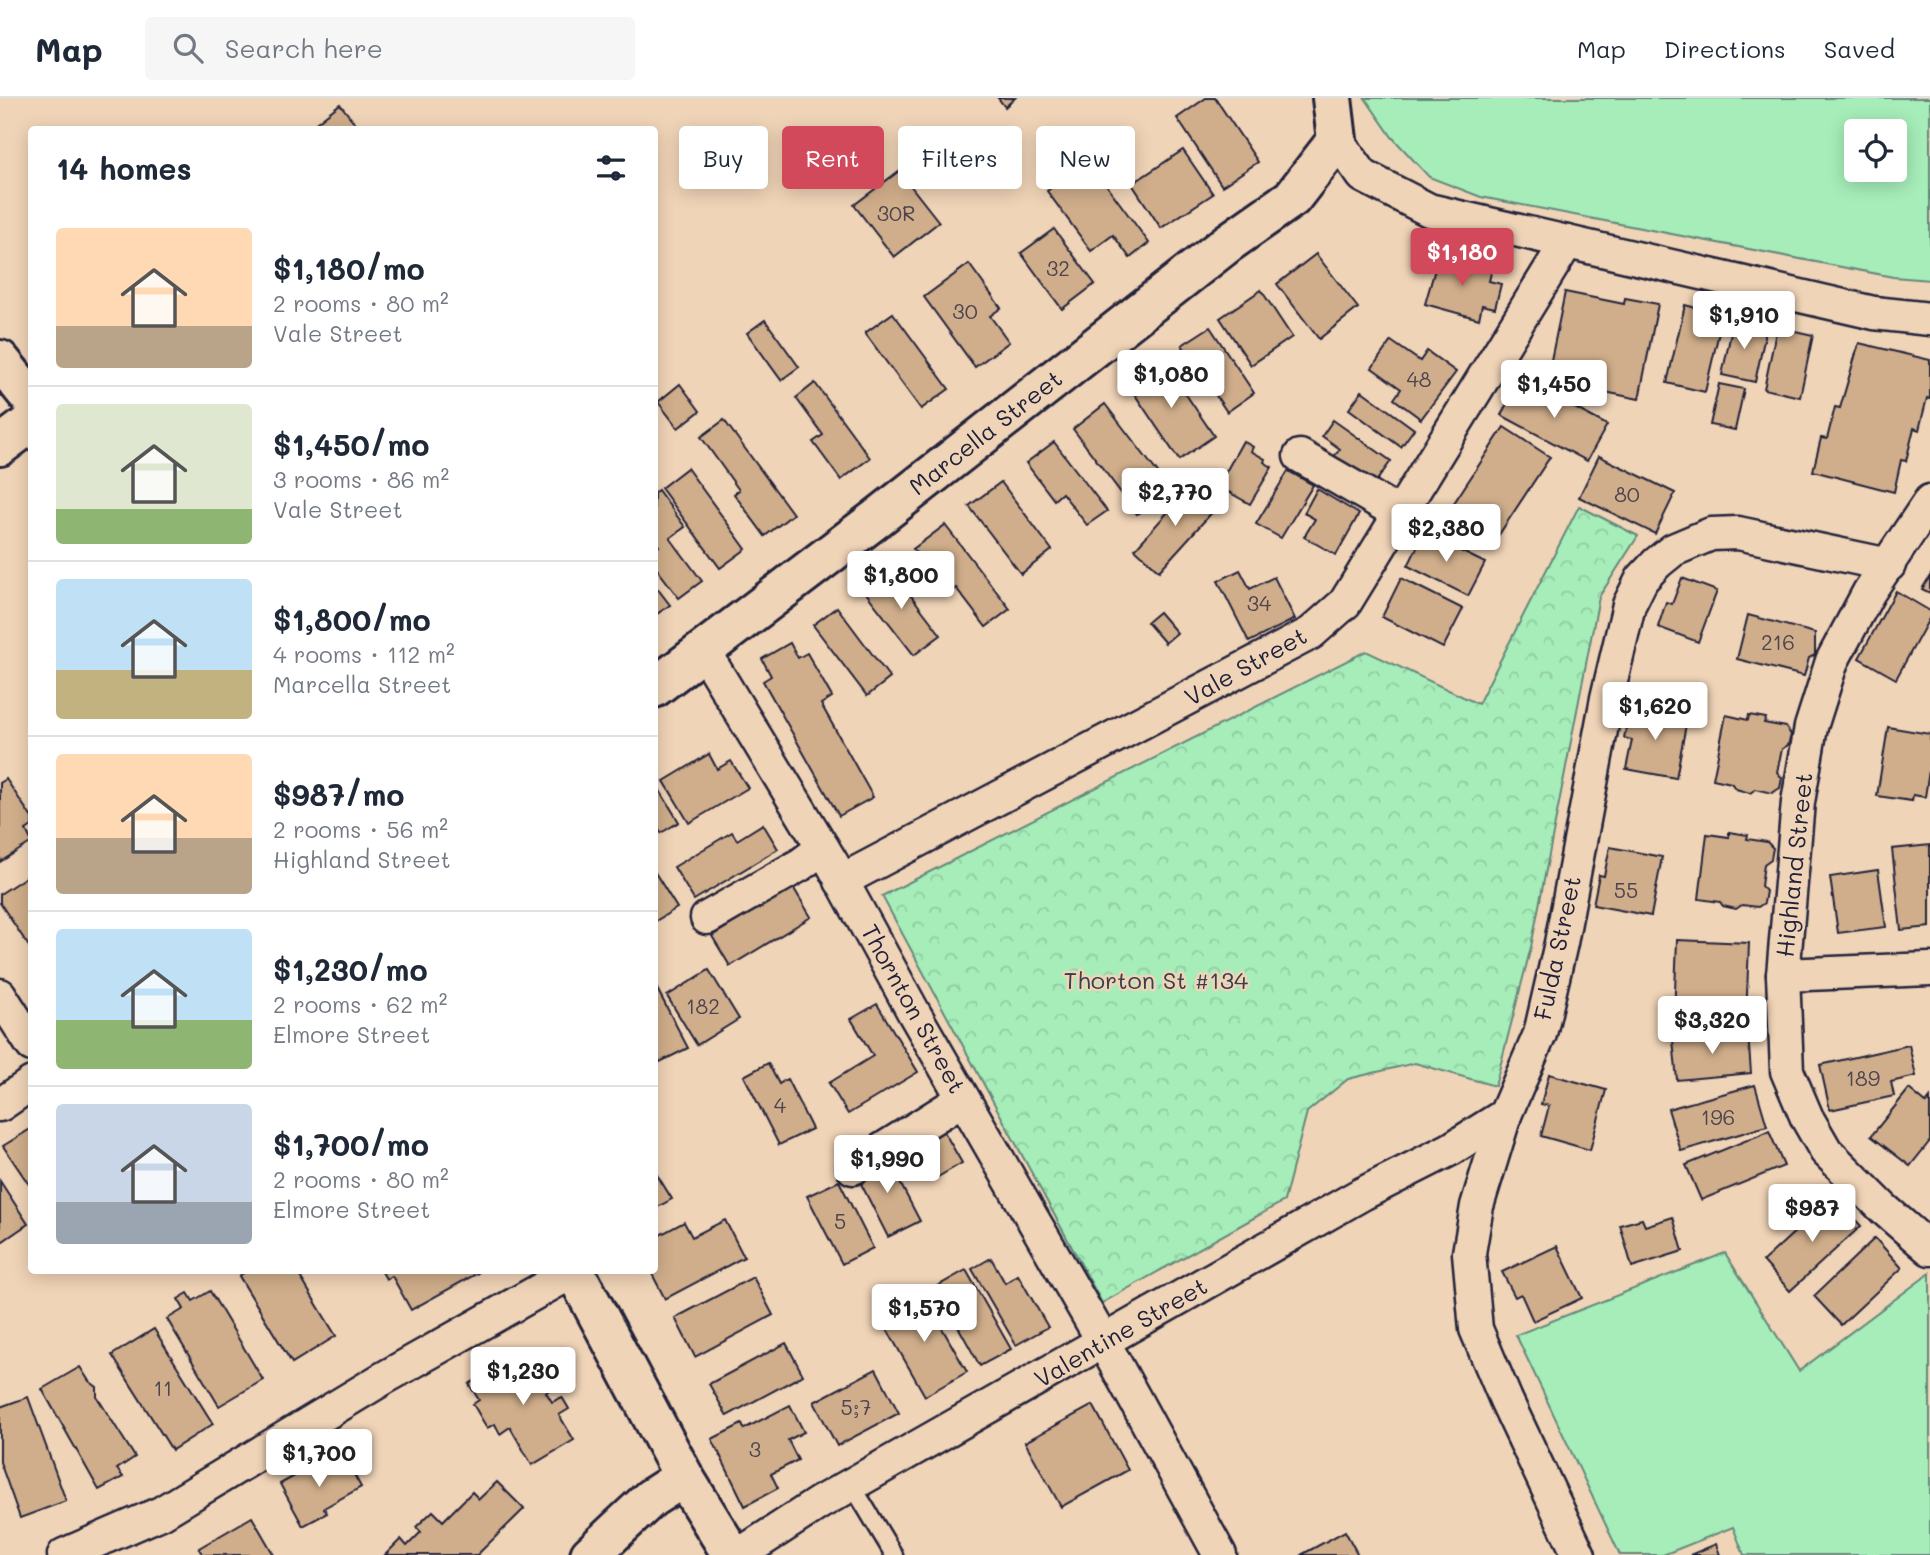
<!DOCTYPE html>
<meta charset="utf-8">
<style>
:root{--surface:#fff;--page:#f6f6f7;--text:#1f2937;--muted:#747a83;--line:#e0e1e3;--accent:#d1495b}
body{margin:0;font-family:Mali,sans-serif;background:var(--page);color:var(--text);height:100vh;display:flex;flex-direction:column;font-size:26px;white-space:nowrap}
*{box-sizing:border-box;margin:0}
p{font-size:23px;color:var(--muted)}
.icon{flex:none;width:38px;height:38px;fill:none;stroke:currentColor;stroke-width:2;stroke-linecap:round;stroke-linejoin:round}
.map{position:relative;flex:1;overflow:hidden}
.sheet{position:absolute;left:28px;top:28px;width:630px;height:1148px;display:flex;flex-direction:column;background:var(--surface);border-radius:7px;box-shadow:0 4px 18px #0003}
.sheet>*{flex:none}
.guide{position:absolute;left:679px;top:28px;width:665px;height:63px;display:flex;gap:14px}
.tools{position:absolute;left:1844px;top:21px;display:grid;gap:14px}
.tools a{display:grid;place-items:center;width:63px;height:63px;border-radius:7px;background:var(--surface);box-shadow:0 4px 18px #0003;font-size:35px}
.price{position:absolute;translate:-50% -60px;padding:0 16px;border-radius:7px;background:#fff;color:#222;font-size:23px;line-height:46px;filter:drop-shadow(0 2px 4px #0008)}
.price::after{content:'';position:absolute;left:50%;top:42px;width:21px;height:16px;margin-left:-10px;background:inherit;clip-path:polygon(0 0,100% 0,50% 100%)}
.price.selected{background:var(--accent);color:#fff}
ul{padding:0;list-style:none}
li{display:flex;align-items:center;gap:21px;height:175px;padding:0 28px}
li+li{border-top:2px solid var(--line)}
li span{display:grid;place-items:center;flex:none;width:196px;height:140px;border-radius:7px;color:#555}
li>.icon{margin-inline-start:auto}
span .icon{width:84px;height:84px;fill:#fffc;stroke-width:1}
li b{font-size:30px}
h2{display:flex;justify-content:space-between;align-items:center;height:84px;padding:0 28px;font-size:30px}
.tag{padding:0 24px;border-radius:7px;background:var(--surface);box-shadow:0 4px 18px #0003;font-size:24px;line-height:63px}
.tag.selected{background:var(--accent);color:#fff}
header{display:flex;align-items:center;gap:42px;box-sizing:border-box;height:98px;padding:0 35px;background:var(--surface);border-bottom:2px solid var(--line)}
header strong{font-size:33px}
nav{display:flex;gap:38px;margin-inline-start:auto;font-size:24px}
.search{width:490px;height:63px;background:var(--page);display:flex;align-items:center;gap:18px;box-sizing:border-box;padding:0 24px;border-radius:7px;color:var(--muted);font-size:26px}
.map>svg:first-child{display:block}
</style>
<header>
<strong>Map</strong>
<div class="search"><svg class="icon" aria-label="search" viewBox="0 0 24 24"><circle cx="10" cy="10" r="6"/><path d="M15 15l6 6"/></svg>Search here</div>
<nav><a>Map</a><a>Directions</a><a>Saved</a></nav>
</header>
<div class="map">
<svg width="1930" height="1457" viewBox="0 0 1930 1457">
<defs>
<pattern id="forest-crowns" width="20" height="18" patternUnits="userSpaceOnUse" patternTransform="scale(1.75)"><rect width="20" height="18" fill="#a6edb9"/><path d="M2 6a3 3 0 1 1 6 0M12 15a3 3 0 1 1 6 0" fill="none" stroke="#8fcba0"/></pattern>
</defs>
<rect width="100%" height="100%" fill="#f0d4b7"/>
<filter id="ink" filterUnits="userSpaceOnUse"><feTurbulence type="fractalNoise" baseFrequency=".0143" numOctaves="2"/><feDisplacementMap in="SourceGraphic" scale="14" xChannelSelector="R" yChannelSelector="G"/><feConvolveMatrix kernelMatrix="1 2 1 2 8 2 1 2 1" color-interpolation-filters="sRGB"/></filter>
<g filter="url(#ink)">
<path fill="url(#forest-crowns)" stroke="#64887a" stroke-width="2" d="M1579,408L1638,438L1599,499L1531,849L1495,988L1415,965L1348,981L1307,1014L1284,1103L1102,1205L882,798L1366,553L1478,606Z"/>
<g fill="#a6edb9" stroke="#64887a" stroke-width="2" fill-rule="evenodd">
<path d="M1365,0H1930V182L1893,179L1481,99L1429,79L1392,39ZM1857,33H1895V72H1857Z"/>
<path d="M1725,1155L1799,1273L1930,1175V1457H1744L1733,1429L1663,1457H1620L1516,1237Z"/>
</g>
<g fill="#d0ae8b" stroke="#22223b" stroke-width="2">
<path d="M998,0H1015L1005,9Z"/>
<path d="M1206,0H1215L1258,64L1222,88L1177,20Z"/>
<path d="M340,6L360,32H307Z"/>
<path d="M1183,52L1213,96L1161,130L1132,86Z"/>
<path d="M1088,62L1149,145L1130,160L1113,137L1091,153L1047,93Z"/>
<path d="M899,73L939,124L894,159L854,107Z"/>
<path d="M1054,131L1095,186L1062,211L1021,155Z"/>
<path d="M1316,156L1358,210L1319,241L1277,186Z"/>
<path d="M1439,157L1492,171L1489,183L1501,186L1495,210L1482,207L1479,221L1425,206Z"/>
<path d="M969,166L1001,210L990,218L1009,244L975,269L924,199Z"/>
<path d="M1261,192L1292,239L1251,267L1220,220Z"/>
<path d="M1565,194L1624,206L1625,200L1658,206L1639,301L1600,293L1602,283L1549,272Z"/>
<path d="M1685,207L1723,217L1705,294L1667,285Z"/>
<path d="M893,215L949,291L921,311L865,235Z"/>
<path d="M1734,221L1767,228L1755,284L1722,277Z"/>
<path d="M765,222L799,269L781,282L747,235Z"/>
<path d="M1210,229L1254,295L1227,314L1182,247Z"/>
<path d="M1777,229L1813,237L1800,299L1764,291Z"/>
<path d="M1391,243L1420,263L1427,253L1456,274L1421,321L1394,301L1401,291L1372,270Z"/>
<path d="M1859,245L1930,262V301L1927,300L1919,332L1914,330L1906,363L1901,362L1894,394L1813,373L1821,340L1827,341L1835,309L1840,310Z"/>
<path d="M1162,261L1214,338L1179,362L1127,285Z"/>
<path d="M1520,281L1607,327L1587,363L1501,317Z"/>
<path d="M815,285L870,360L841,382L813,344L823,337L796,300Z"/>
<path d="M680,286L700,313L678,330L658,304Z"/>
<path d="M1719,286L1744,291L1735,332L1710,327Z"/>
<path d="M1362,293L1414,331L1401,349L1349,311Z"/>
<path d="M1105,306L1170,391L1137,416L1073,331Z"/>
<path d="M724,322L793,416L765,438L734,396L739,392L701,339Z"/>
<path d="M1333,322L1391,363L1372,389L1333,360L1340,351L1322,338Z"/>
<path d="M1504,329L1550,359L1498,438L1452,408Z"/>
<path d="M1243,343L1253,349L1251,353L1265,361L1264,364L1272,369L1250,406L1218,388Z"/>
<path d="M1054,344L1107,413L1087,427L1062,395L1054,402L1026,365Z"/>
<path d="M1599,358L1675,395L1655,436L1579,399Z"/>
<path d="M687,370L746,451L720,470L661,390Z"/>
<path d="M1288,373L1313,387L1281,440L1256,426Z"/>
<path d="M1001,384L1052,452L1021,476L969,408Z"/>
<path d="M1191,388L1216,410L1159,473L1135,451Z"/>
<path d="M1317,391L1359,416L1336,457L1304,439L1315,421L1304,415Z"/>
<path d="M658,392L685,429L670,440L702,483L679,500L654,467V452L659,448L654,442V395Z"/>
<path d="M945,427L1010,511L986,529L956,490L948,496L913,451Z"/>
<path d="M1424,435L1485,465L1468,498L1408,468Z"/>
<path d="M889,469L941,537L914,557L862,490Z"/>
<path d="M1240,472L1250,491L1274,479L1295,521L1249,544L1218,483Z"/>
<path d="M1930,478V495L1922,491Z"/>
<path d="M1401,480L1463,511L1443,550L1382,519Z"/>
<path d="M1682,480L1717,493L1698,544L1658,529L1666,504L1672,506Z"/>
<path d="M654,486L670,507L654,518Z"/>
<path d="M1896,493L1930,513V519L1896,581L1859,560Z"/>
<path d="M837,509L890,580L867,598L813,527Z"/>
<path d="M1159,514L1177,535L1165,545L1147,524Z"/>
<path d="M1748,517L1815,535V557L1809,560L1804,578L1737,561Z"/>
<path d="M790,545L798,560L807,555L832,599L821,606L873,699L839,718L763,583L771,578L762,561Z"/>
<path d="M1630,610L1687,621L1676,680L1626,671L1632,642L1624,640Z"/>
<path d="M1726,617L1748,622L1749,617L1766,620L1764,625L1786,629L1791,637L1788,647L1782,651L1777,674L1782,680L1780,690L1772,695L1756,691L1750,695L1736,691L1731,685L1713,681Z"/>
<path d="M1888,629L1930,636V666L1925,699L1913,697L1912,703L1877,698Z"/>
<path d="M709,656L717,671L731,663L748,690L689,725L664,683Z"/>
<path d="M6,681L32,720V728L26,732L32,744L0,764V685Z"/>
<path d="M654,683L679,724L661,735L654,724Z"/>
<path d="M763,726L778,751L694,802L674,769L732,734L737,742Z"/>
<path d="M1729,734L1748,737L1747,741L1767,744L1773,750L1771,761L1764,766L1761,788L1766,793L1764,805L1758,809L1742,807L1736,811L1723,808L1720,804L1699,801L1707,736L1729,739Z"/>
<path d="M1930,747V829L1901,832L1892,751Z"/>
<path d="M1610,749L1662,759L1651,818L1593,807L1599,777L1604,778Z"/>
<path d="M1878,772L1886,829L1838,835L1830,779Z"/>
<path d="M654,773L677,810L654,824Z"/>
<path d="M32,775V853L0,805V796Z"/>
<path d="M793,789L811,819L730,868L712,838Z"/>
<path d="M1677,842L1749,845L1746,921L1674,918Z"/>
<path d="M709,872L739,921L697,947L667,898Z"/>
<path d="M654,885L688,950L660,964L654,954Z"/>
<path d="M877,906L918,974L848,1016L829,985L873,958L851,921Z"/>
<path d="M1748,935L1751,975L1677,982L1673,942Z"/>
<path d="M1909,947L1916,978L1891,984L1894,998L1830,1012L1820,967Z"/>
<path d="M768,965L779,986L787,981L812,1031L779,1047L744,978Z"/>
<path d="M1549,976L1606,992L1590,1052L1541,1038L1549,1008L1541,1006Z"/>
<path d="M1755,987L1767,1028L1681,1053L1668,1011Z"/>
<path d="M1909,991L1926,1005L1930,1000V1043L1910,1068L1871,1038Z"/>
<path d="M939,1025L962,1065L931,1083L908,1043Z"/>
<path d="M32,1030V1091L3,1048Z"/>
<path d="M1769,1033L1784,1068L1701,1102L1686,1067Z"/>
<path d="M885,1056L920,1123L888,1139L853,1070Z"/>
<path d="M654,1072L672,1101L654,1111Z"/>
<path d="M0,1083L28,1126L0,1145Z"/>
<path d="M839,1083L873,1150L842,1166L807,1098Z"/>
<path d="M1834,1098L1861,1128L1790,1193L1763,1163Z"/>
<path d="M1673,1119L1683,1153L1632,1169L1620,1127L1642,1121L1645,1128Z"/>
<path d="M725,1122L744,1159L665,1201L650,1172H654V1140L684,1124L692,1139Z"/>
<path d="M1875,1140L1902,1170L1841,1227L1814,1198Z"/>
<path d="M1557,1148L1582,1200L1533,1223L1521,1196L1515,1199L1502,1174Z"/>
<path d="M991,1160L1005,1185L1018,1177L1048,1229L1016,1247L972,1171Z"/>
<path d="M248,1172H296L336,1238L292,1265L239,1178Z"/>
<path d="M381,1172H476L478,1175L411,1212L392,1178L386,1181Z"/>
<path d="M966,1172L1011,1251L980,1268L936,1189Z"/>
<path d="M753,1179L773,1217L695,1259L675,1220Z"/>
<path d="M210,1193L263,1282L219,1308L167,1221L184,1211L178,1201L188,1195L193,1203Z"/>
<path d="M922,1195L967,1274L925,1298L880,1219Z"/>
<path d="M154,1231L213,1326L172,1352L112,1257Z"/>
<path d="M786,1245L803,1277L727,1318L709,1286Z"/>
<path d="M523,1254L531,1267L539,1263L554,1289L546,1294L552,1304L562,1299L569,1311L559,1317L574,1342L532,1367L510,1329L500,1336L495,1326L487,1330L473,1306L479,1302L469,1286Z"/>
<path d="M80,1269L89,1283L97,1289V1299L135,1359L117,1371L123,1379L99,1392L42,1291Z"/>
<path d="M876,1271L899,1315L837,1348L814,1304Z"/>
<path d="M28,1299L66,1403L20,1420L0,1364V1309Z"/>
<path d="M790,1307L804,1334L788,1342L798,1362L771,1376L778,1390L745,1408L712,1341L742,1326L744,1331Z"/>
<path d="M1093,1307L1128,1372L1061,1409L1025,1344Z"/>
<path d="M345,1360L361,1389L324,1410L327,1415L303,1428L280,1386L320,1364L324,1372Z"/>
<path d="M497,1384L524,1411L477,1457H385L401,1441L407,1448L421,1434L416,1429L433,1413L443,1423L472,1394L479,1401Z"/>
<path d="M252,1419L274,1457H203L199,1450Z"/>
<path d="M1345,1433L1358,1457H1301Z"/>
<path d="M1716,1446L1720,1457H1690Z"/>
</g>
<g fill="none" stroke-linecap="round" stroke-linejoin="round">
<g stroke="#22223b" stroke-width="21">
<path id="lane" d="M852,1387L894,1457"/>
</g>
<g stroke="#22223b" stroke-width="37">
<g id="street">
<path d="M1337,42L1363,78L1429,112L1874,215L1930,221"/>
<path d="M1300,358L1400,416"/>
<path d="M1930,403L1869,494L1832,563L1811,629L1798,704L1783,877L1787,973L1807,1020L1826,1053L1884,1111L1930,1151"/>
<path d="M703,552L832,765L914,915L1104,1245L1220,1457"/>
<path d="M841,783L1311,535L1345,505L1567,144"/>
<path d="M707,820L800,767L823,750"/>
<path d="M1783,877L1930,871"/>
<path d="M0,897L32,947"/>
<path d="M0,1007L32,985"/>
<path d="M853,1070L963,1001"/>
<path d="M64,1457L161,1415L384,1280L574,1173"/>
<path d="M739,1457L819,1405L1362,1096L1451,1051L1505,1017"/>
<path d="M1579,1457L1506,1302L1476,1231L1469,1155L1477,1108L1505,1017L1540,936L1561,845L1607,600L1629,507L1642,481L1657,465L1673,452L1711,436L1738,435L1889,467"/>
</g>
</g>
<g stroke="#22223b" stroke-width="44">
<g id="secondary">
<path d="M0,348L32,324"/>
<path d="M654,590L876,421L1228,145L1292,100L1337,42L1332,0"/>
<path d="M590,1457L651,1400L684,1379"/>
</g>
</g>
<g stroke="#22223b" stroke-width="44">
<g id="primary">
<path d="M0,262L32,302"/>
<path d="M574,1172L684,1379L732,1457"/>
</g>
</g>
<use href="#lane" stroke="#f0d4b7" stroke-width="16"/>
<use href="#street" stroke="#f0d4b7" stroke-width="32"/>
<use href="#secondary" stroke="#f0d4b7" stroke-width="38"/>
<use href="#primary" stroke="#f0d4b7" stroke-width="38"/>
</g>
</g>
<g text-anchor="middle" stroke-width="5" stroke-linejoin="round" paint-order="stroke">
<g font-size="21" fill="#4e454f">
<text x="896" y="123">30R</text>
<text x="1058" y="178">32</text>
<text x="965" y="221">30</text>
<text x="1419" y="289">48</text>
<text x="1627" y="404">80</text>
<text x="1259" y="513">34</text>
<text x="1778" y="552">216</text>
<text x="1626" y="800">55</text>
<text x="703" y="916">182</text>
<text x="1863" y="988">189</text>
<text x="780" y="1015">4</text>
<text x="1718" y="1027">196</text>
<text x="840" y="1131">5</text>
<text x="163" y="1298">11</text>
<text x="856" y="1317">5;7</text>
<text x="755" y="1359">3</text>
</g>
<g font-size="24" fill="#22223b" stroke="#f0d4b7">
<text transform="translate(986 335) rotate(-38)" y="8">Marcella Street</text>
<text transform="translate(1246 569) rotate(-29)" y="8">Vale Street</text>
<text transform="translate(1795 767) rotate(-84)" y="8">Highland Street</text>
<text transform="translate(1558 850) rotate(-78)" y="8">Fulda Street</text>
<text transform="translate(913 911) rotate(61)" y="8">Thornton Street</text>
<text transform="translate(1121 1235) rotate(-30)" y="8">Valentine Street</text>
</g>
<g font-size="24" fill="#36404e" stroke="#f0d4b7">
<text x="1156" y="891">Thorton St #134</text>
</g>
</g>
</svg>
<div class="tools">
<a><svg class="icon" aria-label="locate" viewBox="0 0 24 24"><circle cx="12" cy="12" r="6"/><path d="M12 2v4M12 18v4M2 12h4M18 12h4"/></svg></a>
</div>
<b class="price selected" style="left:1462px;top:190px">$1,180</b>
<b class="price" style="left:1744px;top:253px">$1,910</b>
<b class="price" style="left:1171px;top:312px">$1,080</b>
<b class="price" style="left:1554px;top:322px">$1,450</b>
<b class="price" style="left:1175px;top:430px">$2,770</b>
<b class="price" style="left:1446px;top:466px">$2,380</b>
<b class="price" style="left:901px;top:513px">$1,800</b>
<b class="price" style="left:1655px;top:644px">$1,620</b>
<b class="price" style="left:1712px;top:958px">$3,320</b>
<b class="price" style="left:887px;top:1097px">$1,990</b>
<b class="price" style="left:1812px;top:1146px">$987</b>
<b class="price" style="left:924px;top:1246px">$1,570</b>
<b class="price" style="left:523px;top:1309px">$1,230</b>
<b class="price" style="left:319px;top:1391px">$1,700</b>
<div class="guide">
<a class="tag">Buy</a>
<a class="tag selected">Rent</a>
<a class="tag">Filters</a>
<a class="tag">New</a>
</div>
<section class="sheet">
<h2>14 homes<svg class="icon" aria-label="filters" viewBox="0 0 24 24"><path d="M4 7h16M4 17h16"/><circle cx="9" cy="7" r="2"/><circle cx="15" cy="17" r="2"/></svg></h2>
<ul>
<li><span style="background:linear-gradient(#ffd9b3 70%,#b9a48a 0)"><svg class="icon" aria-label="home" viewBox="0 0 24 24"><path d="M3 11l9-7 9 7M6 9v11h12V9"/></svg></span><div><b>$1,180/mo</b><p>2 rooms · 80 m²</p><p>Vale Street</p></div></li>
<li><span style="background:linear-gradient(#dfe7d0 75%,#8fb573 0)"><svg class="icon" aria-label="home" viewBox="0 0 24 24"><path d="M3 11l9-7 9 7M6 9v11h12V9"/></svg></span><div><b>$1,450/mo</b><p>3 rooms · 86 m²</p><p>Vale Street</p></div></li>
<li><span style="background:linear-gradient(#bfe0f5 65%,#c2b280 0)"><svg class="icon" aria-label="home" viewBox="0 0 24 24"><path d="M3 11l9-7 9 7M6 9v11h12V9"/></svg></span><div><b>$1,800/mo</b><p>4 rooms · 112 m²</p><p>Marcella Street</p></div></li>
<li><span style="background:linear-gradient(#ffd9b3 60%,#b9a48a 0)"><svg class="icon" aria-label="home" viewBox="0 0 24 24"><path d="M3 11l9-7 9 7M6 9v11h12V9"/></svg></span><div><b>$987/mo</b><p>2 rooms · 56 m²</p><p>Highland Street</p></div></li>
<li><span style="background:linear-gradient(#bfe0f5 65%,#8fb573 0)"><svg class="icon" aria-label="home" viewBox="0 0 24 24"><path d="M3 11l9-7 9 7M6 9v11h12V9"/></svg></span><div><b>$1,230/mo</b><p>2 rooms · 62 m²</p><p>Elmore Street</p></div></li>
<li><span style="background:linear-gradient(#c9d6e8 70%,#9aa5b1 0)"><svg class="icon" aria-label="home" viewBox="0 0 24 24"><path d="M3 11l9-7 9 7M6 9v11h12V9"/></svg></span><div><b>$1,700/mo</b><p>2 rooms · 80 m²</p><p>Elmore Street</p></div></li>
</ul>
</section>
</div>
